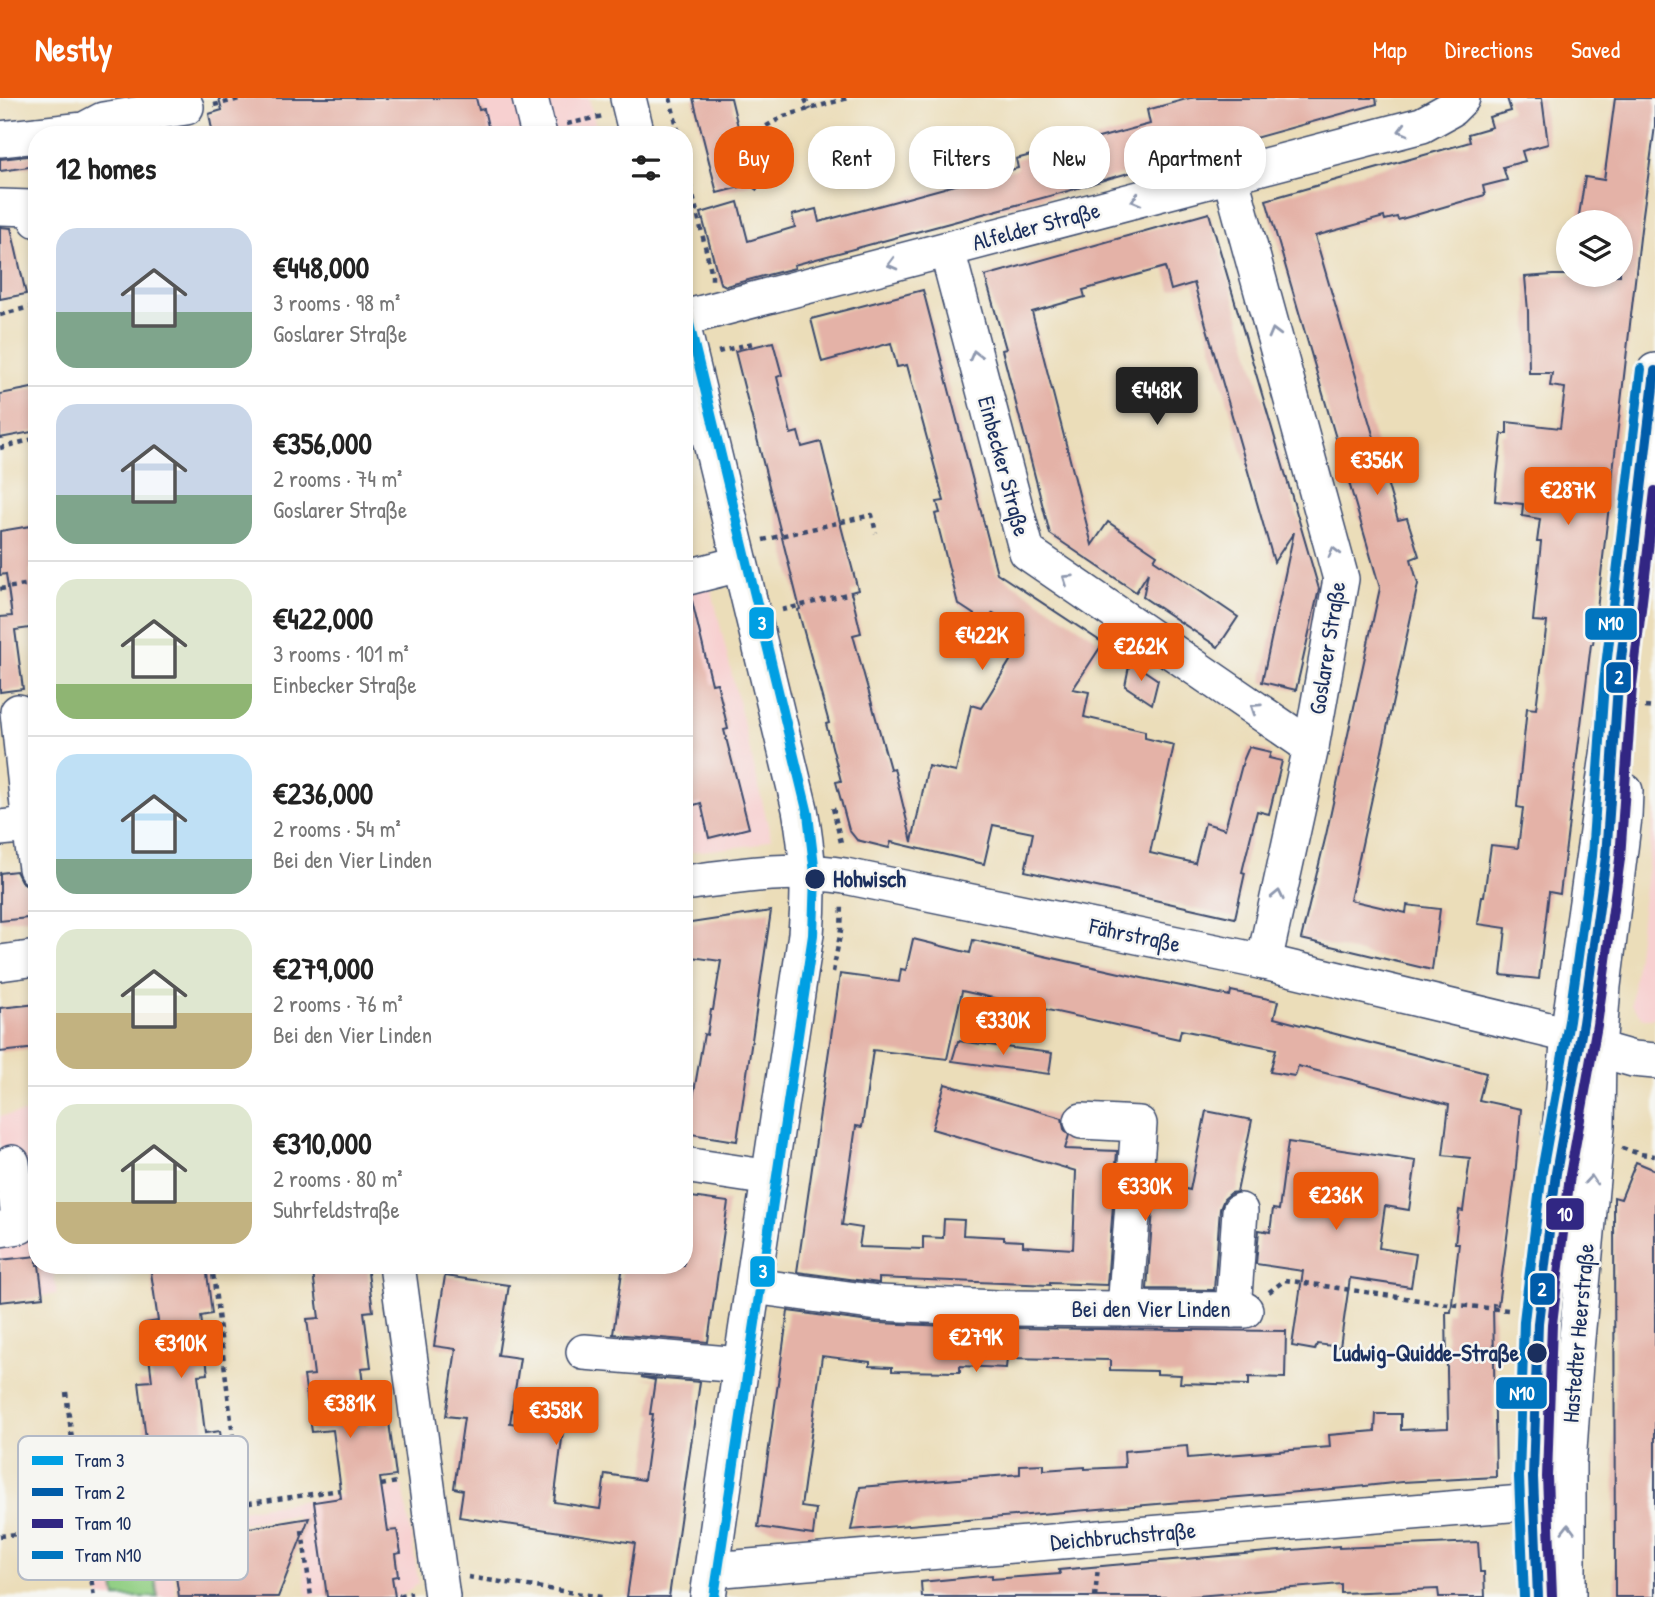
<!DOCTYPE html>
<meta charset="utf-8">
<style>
:root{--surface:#fff;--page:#f2f2f2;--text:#222;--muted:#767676;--line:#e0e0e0;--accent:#ea580c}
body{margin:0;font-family:"Patrick Hand",sans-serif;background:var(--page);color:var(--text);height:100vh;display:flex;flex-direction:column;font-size:26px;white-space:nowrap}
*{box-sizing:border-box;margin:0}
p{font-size:23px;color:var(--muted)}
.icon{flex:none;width:38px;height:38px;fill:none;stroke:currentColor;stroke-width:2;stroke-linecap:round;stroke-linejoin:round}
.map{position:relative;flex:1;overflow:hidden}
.panel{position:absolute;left:28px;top:28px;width:665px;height:1148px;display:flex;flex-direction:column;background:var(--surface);border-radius:28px;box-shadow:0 4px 10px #0003}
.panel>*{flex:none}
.guide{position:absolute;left:714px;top:28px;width:665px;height:63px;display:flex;gap:14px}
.controls{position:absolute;left:1556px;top:112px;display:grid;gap:14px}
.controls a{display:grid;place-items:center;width:77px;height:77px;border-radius:50%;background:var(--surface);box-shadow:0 4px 10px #0003;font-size:35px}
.price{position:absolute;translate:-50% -60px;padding:0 16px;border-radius:7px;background:var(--accent);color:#fff;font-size:23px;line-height:46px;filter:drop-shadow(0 2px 4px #0008)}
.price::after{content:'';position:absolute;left:50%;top:42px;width:21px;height:16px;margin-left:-10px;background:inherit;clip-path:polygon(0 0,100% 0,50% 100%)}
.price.current{background:#222;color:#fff}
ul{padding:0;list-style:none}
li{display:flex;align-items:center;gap:21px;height:175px;padding:0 28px}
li+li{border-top:2px solid var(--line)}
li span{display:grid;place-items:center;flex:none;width:196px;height:140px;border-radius:21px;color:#555}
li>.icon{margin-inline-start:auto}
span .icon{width:84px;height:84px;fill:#fffc;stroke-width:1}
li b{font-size:30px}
h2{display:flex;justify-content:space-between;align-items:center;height:84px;padding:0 28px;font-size:30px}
.pill{padding:0 24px;border-radius:28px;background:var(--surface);box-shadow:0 4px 10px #0003;font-size:24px;line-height:63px}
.pill.current{background:var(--accent);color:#fff}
header{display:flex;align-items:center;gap:42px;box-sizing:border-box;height:98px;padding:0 35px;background:var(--accent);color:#fff}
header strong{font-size:33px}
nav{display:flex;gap:38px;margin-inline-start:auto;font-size:24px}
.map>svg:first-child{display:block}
</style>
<header>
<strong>Nestly</strong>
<nav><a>Map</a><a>Directions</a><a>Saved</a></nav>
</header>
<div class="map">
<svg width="1655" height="1499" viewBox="0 0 1655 1499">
<rect width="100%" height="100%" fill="#f6f6f2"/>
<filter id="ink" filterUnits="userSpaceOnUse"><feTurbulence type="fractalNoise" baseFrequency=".0143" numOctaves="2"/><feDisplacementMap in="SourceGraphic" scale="14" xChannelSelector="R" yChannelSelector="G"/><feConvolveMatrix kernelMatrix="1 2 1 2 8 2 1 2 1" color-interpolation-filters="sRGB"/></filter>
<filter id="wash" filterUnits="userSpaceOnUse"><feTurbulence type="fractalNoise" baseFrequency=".00686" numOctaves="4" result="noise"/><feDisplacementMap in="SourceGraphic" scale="28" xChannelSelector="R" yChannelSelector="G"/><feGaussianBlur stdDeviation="1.57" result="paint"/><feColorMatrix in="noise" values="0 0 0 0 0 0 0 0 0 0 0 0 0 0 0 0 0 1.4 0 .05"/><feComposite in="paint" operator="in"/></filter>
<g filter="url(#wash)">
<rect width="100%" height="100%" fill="#ebddb9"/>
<g fill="#f7d0d0">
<path d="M274,0H589L598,37H214Z"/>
<path d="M705,464L771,740L755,747L684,755V470Z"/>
<path d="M1655,705V920H1643L1631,907Z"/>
<path d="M33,1014L37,1040V1167H53L57,1196L0,1203V1018Z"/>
<path d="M403,1388L419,1486L398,1499H324L323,1497L307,1498L296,1417L203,1432L186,1465L172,1469L177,1499H99L88,1434Z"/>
</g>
<path fill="#92cf84" stroke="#567f71" stroke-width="2" d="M187,1428L168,1468L154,1472L158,1499H116L107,1442Z"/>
<g id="blocks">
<g fill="#e4b2a7">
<path d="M219,0H476L479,12L484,11L490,37H213L209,16L222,12Z"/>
<path d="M693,0H731L752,86L717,95Z"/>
<path d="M1190,0H1376L1377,6L1107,81L1068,93L794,167L795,170L767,177L726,188L720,185L701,115L738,104L748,143L795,129L792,117L816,111L819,124L1018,70L1016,61L1057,50L1059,58L1097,47L1095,41L1150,26L1147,12Z"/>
<path d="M1507,0H1542L1548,46L1522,53L1525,63L1503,69L1507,82L1483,88L1485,97L1398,122L1397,119L1385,122L1384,119L1315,138L1398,422L1407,420L1419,458L1411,461L1418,486L1350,802L1406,815L1407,807L1440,811L1432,872L1301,841L1326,737L1380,490L1266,102L1470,44L1468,36L1492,29L1489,19L1511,13Z"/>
<path d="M1615,0H1655V28L1641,131L1593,546H1591L1560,796L1549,794L1539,881L1501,877L1506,830L1478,826L1482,798H1484L1491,747L1518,750L1523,710L1517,709L1527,610L1536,611L1547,524L1533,523L1541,444H1537L1540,421L1522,418L1523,406L1495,403L1497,378L1502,336H1507V324L1560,330L1565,290L1550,288L1552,275H1529L1528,213L1525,179L1553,177H1620V124H1578L1585,79L1604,82Z"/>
<path d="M37,57V68L0,73V61Z"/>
<path d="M1209,115L1319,491L1296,592L1262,584L1294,434L1274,464L1194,185L1171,192L1165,169L1083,192L1085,199L1032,214L1092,447L1108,424L1157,457L1154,462L1238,519L1218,549L1143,499L1148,475L1136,494L1050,436L1002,252L1006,251L985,178Z"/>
<path d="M0,129L11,130L26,196L0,201Z"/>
<path d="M923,192L997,475L1103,545L1073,591L1089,594L1084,619L1145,633V640L1174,647L1150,755L1195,765L1205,725L1225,731L1243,663L1249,649L1271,654L1269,660L1282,663L1269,716L1257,713L1242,774L1245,775L1235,820L1025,773L1033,735L993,727L984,766L891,744L889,750L857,742L849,732L836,684L841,683L826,626L829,625L798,512L800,511L735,253L773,244L782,277L777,279L791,336L798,334L802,349L821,344L834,397L833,398L858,492L851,494L861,535L853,537L890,671L894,670L912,744L928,668L956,674L971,607L981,610L1026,537L993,515L987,525L958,506L935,416L940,415L937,404L944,403L907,267L897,269L891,245L822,264L811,221Z"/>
<path d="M37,289V333L0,340V296Z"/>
<path d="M37,427V471L30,472L37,512V529L15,532L23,591L0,594V519L12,518L6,476L0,477V433Z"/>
<path d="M692,503L712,586L717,585L728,631L724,632L749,730L709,740L701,705L687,709L684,698V504Z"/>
<path d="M1130,563L1158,582L1152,606L1125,588Z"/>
<path d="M16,773L21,783L28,788L37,790V819L0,823V775Z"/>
<path d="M771,813L737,1043L684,1035V1010L691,1011L704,936L707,937L711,912H713L721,863L684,858V826Z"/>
<path d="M913,841L970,855L973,842L1142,880L1230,898L1231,893L1278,903L1274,920L1486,975L1479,1002L1521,1011L1515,1079L1498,1207L1493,1206L1496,1379L1402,1384L1356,1389L851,1432L860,1389L1020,1376V1367L1044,1366V1372L1085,1369V1371L1125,1369L1124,1353L1187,1348L1188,1360L1330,1349L1329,1337L1375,1333L1376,1316H1401V1332L1448,1330L1446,1214H1451L1459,1145H1455L1459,1112L1463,1113L1470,1060L1443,1057L1449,1007L1298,968L1295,978L1270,974L1276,951L1181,932L1179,941L962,893L947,961L873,952L862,1029L856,1028L842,1127L862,1130L859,1149L923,1151V1139L943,1140L944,1121L964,1122L963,1137L1004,1139V1142L1023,1143V1148L1073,1151L1076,1073L932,1031L945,986L1062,1020L1064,1031L1069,1037L1065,1051L1117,1053L1107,1187L1050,1185V1187L879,1180V1185L797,1174L840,876L899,884L901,871L906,872Z"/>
<path d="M37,906V950L0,954V910Z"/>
<path d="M958,943L1052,955L1049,976L952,963Z"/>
<path d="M1206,1013L1252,1022L1237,1094L1231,1095L1224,1101L1220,1111L1214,1192L1147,1191L1155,1084L1190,1092Z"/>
<path d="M1288,1044L1416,1063L1409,1112L1385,1108L1379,1150L1416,1156L1411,1189L1350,1180L1340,1249L1317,1246L1315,1252L1292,1248L1303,1173L1256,1166L1259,1132L1270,1134L1273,1111L1279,1112Z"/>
<path d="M1636,1064L1655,1072V1499H1615L1614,1099L1621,1101Z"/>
<path d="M684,1098L728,1104L708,1244L613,1236L623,1167H684Z"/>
<path d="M37,1158V1167H39L43,1199L0,1204V1162Z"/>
<path d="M150,1167H206L212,1216L201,1218L208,1276L198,1277L205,1335L220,1333L227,1390L170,1397L163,1340L146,1342L139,1284L152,1283L145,1225L158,1223Z"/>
<path d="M312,1167H367L373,1213L364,1214L371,1269L361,1270L368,1327L389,1324L396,1378L380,1380L388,1433L397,1432L401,1455L395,1456L398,1478L392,1479L395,1499H327L314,1404L341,1400L339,1385H340L333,1332L312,1334L304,1278L314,1277L307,1221L319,1220Z"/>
<path d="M445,1178L509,1187L498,1257L520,1260L510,1325L563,1333L554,1404L600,1411L605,1376L644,1382L653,1316H650L655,1282L641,1279L700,1284L669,1499H627L635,1445L459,1419L463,1392L454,1390L464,1320L446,1318L456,1251L434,1248Z"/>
<path d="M788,1213L877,1225L996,1230L1286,1233L1285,1280L1249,1279V1287L1180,1285L1181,1277L1157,1276V1273L1110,1272V1262L1007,1260L1006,1270L960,1268V1274L892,1273V1269L870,1268V1264L822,1258L801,1409L816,1411L813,1437L758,1429Z"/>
<path d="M309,1420L278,1499H179L175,1472L189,1469L208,1437Z"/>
<path d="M1478,1444L1480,1474H1484L1485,1499H1439L1438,1491L1341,1495V1486L1185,1499H922L921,1484L992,1477V1481L1060,1476L1059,1472L1113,1467L1339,1448V1450Z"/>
</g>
</g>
</g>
<g filter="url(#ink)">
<use href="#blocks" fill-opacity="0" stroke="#3a496c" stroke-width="2"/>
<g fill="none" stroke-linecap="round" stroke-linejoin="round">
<g stroke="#3a496c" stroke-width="38">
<g id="minor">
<path d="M530,0L539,37"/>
<path d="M628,0L637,37"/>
<path d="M38,37L84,32L103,22L186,9"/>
<path d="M0,41L37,37"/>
<path d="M1230,77L1341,481L1311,649L1264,864"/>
<path d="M0,109L31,110L37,122"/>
<path d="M947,152L1027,454L1311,649"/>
<path d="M684,220L1422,27L1451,11L1462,0"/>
<path d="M684,234L800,711C808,755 810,791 806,836L741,1267L708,1499"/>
<path d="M684,480L739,466"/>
<path d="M18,614L30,727L36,770"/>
<path d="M0,730L30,727"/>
<path d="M684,785C737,778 791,769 845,778L1264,864L1569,937L1598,951L1633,961L1655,963"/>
<path d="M0,865L37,860"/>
<path d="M1082,1023L1139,1026L1125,1211"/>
<path d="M684,1067L770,1080"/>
<path d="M0,1131L20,1128L12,1065"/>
<path d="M397,1167L442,1499"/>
<path d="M754,1188L878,1205L997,1210L1245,1212"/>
<path d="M1233,1212L1240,1113"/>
<path d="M584,1254L741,1267"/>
<path d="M712,1472L1534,1404"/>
<path d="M1538,1499L1535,1444L1533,1379L1538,1225L1556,1075L1571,916L1618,587L1655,273"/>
<path d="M1568,1499V1366L1576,1251L1597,1028L1598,951L1603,888L1624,719L1625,693"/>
</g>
</g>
<g stroke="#3a496c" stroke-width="4.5" stroke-dasharray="5 5" stroke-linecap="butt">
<path d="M670,0L679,37"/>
<path d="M805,1L810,12"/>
<path d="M214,7L244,0"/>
<path d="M567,26L603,18"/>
<path d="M684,60L712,177V182"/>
<path d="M755,92L762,80L755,50L763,30L784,18L848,0"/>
<path d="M0,217L37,207"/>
<path d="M718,254L753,245"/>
<path d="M0,350L37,340"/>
<path d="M763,442L872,417L876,435"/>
<path d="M0,491L37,485"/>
<path d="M782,512L851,495"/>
<path d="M1645,609L1655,610"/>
<path d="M833,710L842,749"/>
<path d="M833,874L841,832L842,806"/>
<path d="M1622,1050L1640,1056L1655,1058"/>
<path d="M212,1167L236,1363"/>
<path d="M1269,1194L1285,1182L1438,1205L1509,1212"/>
<path d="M66,1294L83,1428L94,1499"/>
<path d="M381,1387L397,1384"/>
<path d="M302,1432L311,1499"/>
<path d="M0,1438L111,1425L340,1392"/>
<path d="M468,1479L602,1499"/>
<path d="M400,1499L401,1497L412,1495"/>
<path d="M1095,1499L1098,1469"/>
</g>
<use href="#minor" stroke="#fff" stroke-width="35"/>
<g stroke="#f6f6f2" stroke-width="16">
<path id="tram-1" d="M684,205L808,716L815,776L813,837L714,1499"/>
</g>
<g stroke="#f6f6f2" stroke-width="16">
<path id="tram-2" d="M1538,1499L1533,1379L1538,1225L1556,1075L1583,925L1606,759L1618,587L1655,273"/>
</g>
<g stroke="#f6f6f2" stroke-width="16">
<path id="tram-3" d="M1552,1498L1547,1379L1552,1226L1570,1077L1597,927L1620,761L1632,588L1655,393"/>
</g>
<g stroke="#f6f6f2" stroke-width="16">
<path id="tram-4" d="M1524,1499L1519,1379L1524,1223L1542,1073L1569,923L1592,758L1604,585L1641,271"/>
</g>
<use href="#tram-1" stroke="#009fe3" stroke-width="10"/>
<use href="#tram-2" stroke="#005ca9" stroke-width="10"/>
<use href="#tram-3" stroke="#312783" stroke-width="10"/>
<use href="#tram-4" stroke="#0075bf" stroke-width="10"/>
</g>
<defs><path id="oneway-chevron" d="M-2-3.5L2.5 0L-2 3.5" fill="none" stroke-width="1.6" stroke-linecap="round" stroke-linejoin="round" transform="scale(1.75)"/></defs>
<g stroke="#8d97ae">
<use href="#oneway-chevron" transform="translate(1403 32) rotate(165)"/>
<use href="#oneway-chevron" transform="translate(1136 102) rotate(165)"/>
<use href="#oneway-chevron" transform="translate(892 166) rotate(165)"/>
<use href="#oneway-chevron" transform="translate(1274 235) rotate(-105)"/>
<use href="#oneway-chevron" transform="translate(975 257) rotate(-105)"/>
<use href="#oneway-chevron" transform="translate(1334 454) rotate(-105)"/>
<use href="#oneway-chevron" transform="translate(1067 481) rotate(-146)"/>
<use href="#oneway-chevron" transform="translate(1255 610) rotate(-146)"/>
<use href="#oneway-chevron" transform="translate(1278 797) rotate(-78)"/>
<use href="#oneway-chevron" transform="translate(1591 1082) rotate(-85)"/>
<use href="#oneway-chevron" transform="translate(1568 1431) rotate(-90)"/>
</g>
</g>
<g fill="#1b2f5e" stroke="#f6f6f2" stroke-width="2.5">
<circle cx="815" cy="781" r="11"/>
<circle cx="1537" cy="1255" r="11"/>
</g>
<g text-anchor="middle" stroke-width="5" stroke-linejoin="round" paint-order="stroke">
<g font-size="23" fill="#1b2f5e" stroke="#f6f6f2">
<text transform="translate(1036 128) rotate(-15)" y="8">Alfelder Straße</text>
<text transform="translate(1004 368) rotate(75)" y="8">Einbecker Straße</text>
<text transform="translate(1327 550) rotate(-81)" y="8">Goslarer Straße</text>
<text transform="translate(1135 837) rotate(12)" y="8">Fährstraße</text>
<text x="1151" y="1219">Bei den Vier Linden</text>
<text transform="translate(1578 1235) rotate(-85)" y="8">Hastedter Heerstraße</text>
<text transform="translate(1123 1438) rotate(-5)" y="8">Deichbruchstraße</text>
</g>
<g font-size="23" font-weight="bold" fill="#1b2f5e" stroke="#f6f6f2" text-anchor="start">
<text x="833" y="789">Hohwisch</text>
<text x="1519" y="1263" text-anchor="end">Ludwig-Quidde-Straße</text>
</g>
</g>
<rect x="18" y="1338" width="230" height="144" rx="10" fill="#f6f6f2" stroke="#b4bac6" stroke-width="2"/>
<rect x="32" y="1358" width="31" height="9" fill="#009fe3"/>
<rect x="32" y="1390" width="31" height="8" fill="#005ca9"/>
<rect x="32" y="1421" width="31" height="9" fill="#312783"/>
<rect x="32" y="1453" width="31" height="8" fill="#0075bf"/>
<g font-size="19" fill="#1b2f5e">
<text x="75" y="1369">Tram 3</text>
<text x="75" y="1401">Tram 2</text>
<text x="75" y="1432">Tram 10</text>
<text x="75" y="1464">Tram N10</text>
</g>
<g stroke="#f6f6f2" stroke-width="2.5">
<rect x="748" y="508" width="27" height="34" rx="7" fill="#009fe3"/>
<rect x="1584" y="509" width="54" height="34" rx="7" fill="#0075bf"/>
<rect x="1605" y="563" width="27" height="33" rx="7" fill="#005ca9"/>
<rect x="1545" y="1099" width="40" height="34" rx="7" fill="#312783"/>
<rect x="749" y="1157" width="27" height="33" rx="7" fill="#009fe3"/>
<rect x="1529" y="1174" width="27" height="34" rx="7" fill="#005ca9"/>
<rect x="1495" y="1278" width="53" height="34" rx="7" fill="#0075bf"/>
</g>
<g font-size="19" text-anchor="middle" font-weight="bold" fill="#fff">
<text x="762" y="532">3</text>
<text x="1611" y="532">N10</text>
<text x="1619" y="586">2</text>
<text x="1565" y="1123">10</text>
<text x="763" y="1180">3</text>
<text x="1542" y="1198">2</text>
<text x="1522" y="1302">N10</text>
</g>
</svg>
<div class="controls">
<a><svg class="icon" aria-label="layers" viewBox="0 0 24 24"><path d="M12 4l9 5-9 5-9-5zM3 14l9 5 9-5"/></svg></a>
</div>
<b class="price current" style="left:1157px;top:329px">€448K</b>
<b class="price" style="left:1377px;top:399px">€356K</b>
<b class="price" style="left:1568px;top:429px">€287K</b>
<b class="price" style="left:982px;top:574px">€422K</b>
<b class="price" style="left:1141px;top:585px">€262K</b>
<b class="price" style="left:1003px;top:959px">€330K</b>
<b class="price" style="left:1145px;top:1125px">€330K</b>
<b class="price" style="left:1336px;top:1134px">€236K</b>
<b class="price" style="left:976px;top:1276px">€279K</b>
<b class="price" style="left:181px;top:1282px">€310K</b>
<b class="price" style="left:350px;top:1342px">€381K</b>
<b class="price" style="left:556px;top:1349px">€358K</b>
<div class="guide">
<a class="pill current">Buy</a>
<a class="pill">Rent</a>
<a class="pill">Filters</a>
<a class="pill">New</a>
<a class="pill">Apartment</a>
</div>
<section class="panel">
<h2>12 homes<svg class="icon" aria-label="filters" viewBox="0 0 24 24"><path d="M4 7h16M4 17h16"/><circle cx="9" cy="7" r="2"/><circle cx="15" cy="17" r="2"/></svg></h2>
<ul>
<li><span style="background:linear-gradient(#c9d6e8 60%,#7fa58c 0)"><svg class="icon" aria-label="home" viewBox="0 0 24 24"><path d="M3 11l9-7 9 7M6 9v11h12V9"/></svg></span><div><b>€448,000</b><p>3 rooms · 98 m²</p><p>Goslarer Straße</p></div></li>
<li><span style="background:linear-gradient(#c9d6e8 65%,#7fa58c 0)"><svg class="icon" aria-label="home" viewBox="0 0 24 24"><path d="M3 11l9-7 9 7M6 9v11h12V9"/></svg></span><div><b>€356,000</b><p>2 rooms · 74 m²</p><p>Goslarer Straße</p></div></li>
<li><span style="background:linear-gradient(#dfe7d0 75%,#8fb573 0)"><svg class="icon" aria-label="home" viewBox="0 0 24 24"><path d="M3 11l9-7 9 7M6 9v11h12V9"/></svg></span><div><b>€422,000</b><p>3 rooms · 101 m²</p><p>Einbecker Straße</p></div></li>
<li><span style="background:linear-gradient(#bfe0f5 75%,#7fa58c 0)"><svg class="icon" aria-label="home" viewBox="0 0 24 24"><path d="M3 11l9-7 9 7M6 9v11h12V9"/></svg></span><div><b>€236,000</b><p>2 rooms · 54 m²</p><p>Bei den Vier Linden</p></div></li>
<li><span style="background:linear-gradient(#dfe7d0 60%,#c2b280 0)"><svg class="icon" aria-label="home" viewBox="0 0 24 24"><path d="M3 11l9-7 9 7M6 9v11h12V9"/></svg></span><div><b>€279,000</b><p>2 rooms · 76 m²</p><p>Bei den Vier Linden</p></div></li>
<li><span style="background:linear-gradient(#dfe7d0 70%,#c2b280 0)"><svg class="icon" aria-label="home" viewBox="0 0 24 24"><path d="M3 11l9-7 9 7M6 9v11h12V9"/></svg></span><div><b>€310,000</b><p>2 rooms · 80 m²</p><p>Suhrfeldstraße</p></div></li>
</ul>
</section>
</div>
